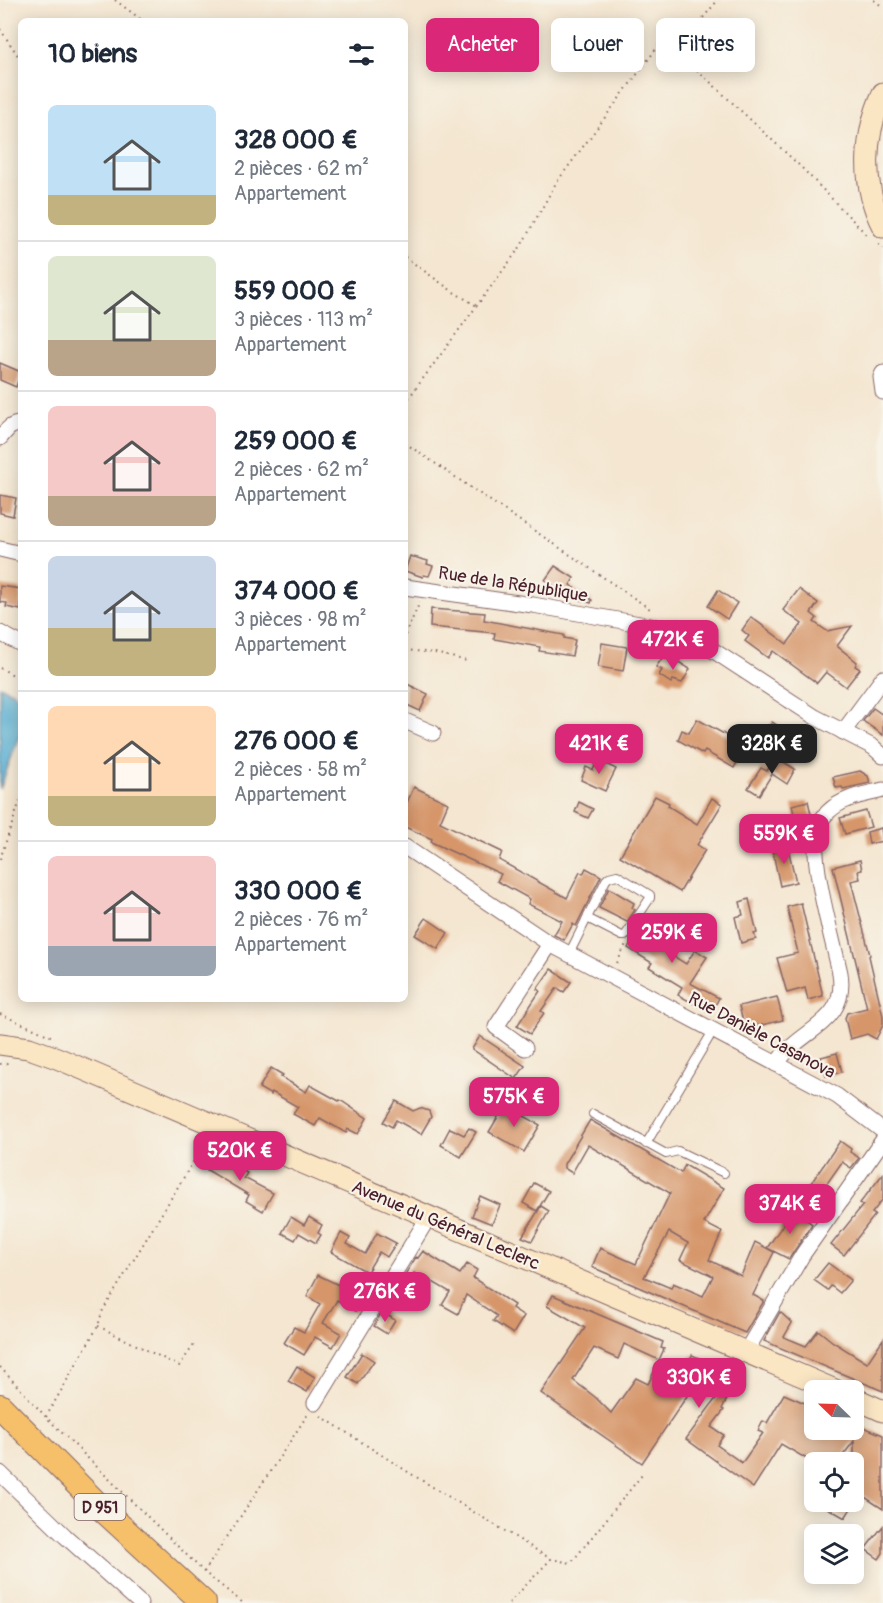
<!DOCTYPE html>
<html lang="fr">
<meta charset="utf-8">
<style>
:root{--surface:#fff;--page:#f6f6f7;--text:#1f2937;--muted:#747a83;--line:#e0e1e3;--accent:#db2777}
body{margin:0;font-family:Pangolin,sans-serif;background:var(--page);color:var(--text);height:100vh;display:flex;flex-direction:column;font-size:22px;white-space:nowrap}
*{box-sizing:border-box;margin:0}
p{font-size:20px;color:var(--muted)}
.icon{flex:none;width:33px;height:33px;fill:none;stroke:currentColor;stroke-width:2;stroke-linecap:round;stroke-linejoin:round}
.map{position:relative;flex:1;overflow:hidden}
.side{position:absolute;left:18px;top:18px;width:390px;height:984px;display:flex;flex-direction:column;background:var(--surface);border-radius:9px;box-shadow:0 3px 15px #0003}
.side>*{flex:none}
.top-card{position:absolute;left:426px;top:18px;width:366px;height:54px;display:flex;gap:12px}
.needle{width:39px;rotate:293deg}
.tools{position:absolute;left:804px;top:1380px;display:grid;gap:12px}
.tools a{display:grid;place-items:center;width:60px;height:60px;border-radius:9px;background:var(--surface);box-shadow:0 3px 15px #0003;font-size:30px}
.price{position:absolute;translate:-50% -51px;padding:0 14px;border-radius:12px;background:var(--accent);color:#fff;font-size:20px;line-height:39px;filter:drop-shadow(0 2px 3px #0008)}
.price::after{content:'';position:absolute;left:50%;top:36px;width:18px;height:14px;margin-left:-9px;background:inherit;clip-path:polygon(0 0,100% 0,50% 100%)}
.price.selected{background:#222;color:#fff}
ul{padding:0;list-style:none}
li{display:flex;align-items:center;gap:18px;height:150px;padding:0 30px}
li+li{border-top:2px solid var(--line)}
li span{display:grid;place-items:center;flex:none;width:168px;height:120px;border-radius:9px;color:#555}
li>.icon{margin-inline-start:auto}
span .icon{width:72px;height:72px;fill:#fffc;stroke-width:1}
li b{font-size:26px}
h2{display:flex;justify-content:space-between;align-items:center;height:72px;padding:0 30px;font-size:26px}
.pill{padding:0 21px;border-radius:9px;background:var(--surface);box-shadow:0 3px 15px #0003;font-size:21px;line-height:54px}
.pill.selected{background:var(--accent);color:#fff}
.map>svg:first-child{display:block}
</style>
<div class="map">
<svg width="883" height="1603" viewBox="0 0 883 1603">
<rect width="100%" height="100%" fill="#f7f3e8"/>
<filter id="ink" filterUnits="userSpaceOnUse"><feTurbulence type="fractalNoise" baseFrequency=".0167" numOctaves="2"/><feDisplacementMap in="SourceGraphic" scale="12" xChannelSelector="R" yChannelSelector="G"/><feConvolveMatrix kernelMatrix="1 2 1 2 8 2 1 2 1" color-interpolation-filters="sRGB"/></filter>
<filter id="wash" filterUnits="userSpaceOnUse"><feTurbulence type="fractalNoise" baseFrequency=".008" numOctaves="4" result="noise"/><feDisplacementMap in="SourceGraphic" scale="24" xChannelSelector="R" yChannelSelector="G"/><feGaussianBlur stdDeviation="1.35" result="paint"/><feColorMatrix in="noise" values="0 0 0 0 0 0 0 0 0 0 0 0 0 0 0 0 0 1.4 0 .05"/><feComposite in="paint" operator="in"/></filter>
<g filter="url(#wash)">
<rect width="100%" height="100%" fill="#f4e6d0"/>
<path fill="#56afd3" stroke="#50677f" stroke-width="1.5" d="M0,686L21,697V731L0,789Z"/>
<g id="blocks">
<g fill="#d6966b" fill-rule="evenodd">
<path d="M0,363L21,372L16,387L0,380Z"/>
<path d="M0,495L16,498L13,516L0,513Z"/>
<path d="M410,556L428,561L427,564L433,566L429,576L424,575L423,577L405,571Z"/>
<path d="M555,566L574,578L570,585L592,600L591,603L556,592L554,586L545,580Z"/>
<path d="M0,586L21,589V610L6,607L7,603L0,602Z"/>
<path d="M799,589L818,603L811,613L817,618L814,622L827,631L852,626L837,646L857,662L855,666L860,669L846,687L826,672L817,683L773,651L768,658L745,641L749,636L742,630L751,617L787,644L802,624L783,610Z"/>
<path d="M718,590L737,603L727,619L708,606Z"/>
<path d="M431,609L485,613L484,620L564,635V638L575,640L572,656L539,651L540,647L494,639L495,633L430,627Z"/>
<path d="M602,643L627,647L623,671L598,667Z"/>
<path d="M663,657L676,663L677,661L690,669L682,683L673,680L671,683L659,675L662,670L656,667Z"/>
<path d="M405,683L428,694L420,711L405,704Z"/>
<path d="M873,708L883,715V735L863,721Z"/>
<path d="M697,719L735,740L732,746L743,752L734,768L705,751L703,754L678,740L682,730L689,733Z"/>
<path d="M772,722L783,729L774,745L762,738Z"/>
<path d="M776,757L795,769L787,784L772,774L759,795L748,788L761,768L767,771Z"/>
<path d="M598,760L616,769L605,791L581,780L586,767L593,770Z"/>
<path d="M860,771L868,776L870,783L843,789L842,787L836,788L833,777Z"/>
<path d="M414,787L448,803L440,822L502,852L499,860L567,898L580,872L583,874L586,868L601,876L576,926L573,924L564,940L554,935L562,921L528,904L530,899L497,881L501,874L431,842L432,839L405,827V807Z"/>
<path d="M655,796L669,803L668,806L697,824L712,798L722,804L697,845L705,850L680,892L620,856Z"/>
<path d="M808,801L812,818L810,821L796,824L792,805Z"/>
<path d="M579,802L593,809L588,818L575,812Z"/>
<path d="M866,811L871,827L845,834L840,818Z"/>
<path d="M881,828L883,841L869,844L867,832Z"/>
<path d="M787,844L796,882L780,886L772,848Z"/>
<path d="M860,860L862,870L858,871L860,879L851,881L870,955L869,956L883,1016V1025L876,1039L867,1034L850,1039L845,1018L847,1013L867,1008L833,867Z"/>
<path d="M609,888L634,903L632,908L635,910L627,922L599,908Z"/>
<path d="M749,899L757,933L754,934L756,939L741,943L735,917L743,915L740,902Z"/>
<path d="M801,903L823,996L808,1000L805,988L787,993L777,958L798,953L787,907Z"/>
<path d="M645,916L663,926L659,932L662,934L655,945L686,964L695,950L707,957L690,983L719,998L711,1013L678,995L682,987L649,967L652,963L628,948Z"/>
<path d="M426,918L448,933L438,949L415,935Z"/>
<path d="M551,969L571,982L564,992L557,988L541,1011L544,1013L530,1034L517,1026L540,991L537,989Z"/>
<path d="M777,997L783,1020L745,1029L739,1006Z"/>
<path d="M480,1036L525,1066L516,1079L472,1049Z"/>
<path d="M837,1053L842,1072L826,1076L821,1057Z"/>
<path d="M271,1068L283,1075L281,1077L306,1092L310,1085L339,1101L340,1100L367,1118L358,1134L348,1129L346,1133L320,1118L315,1126L293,1114L298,1107L272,1092L271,1095L259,1088Z"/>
<path d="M396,1101L413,1111L420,1108L429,1111L431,1117L421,1134L396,1120L392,1127L383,1122Z"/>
<path d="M505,1105L540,1125L524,1152L489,1132Z"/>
<path d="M590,1120L681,1173L685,1165L724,1188L704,1223L722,1232L709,1260L741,1276L755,1242L774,1252L753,1295L764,1301L745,1333L592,1267L600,1248L636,1264L670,1193L588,1145L572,1173L564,1168V1164ZM669,1232L688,1243L680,1260L713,1276L703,1296L673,1283L671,1288L644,1277Z"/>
<path d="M450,1128L464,1135L469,1128L476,1132L461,1157L441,1145Z"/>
<path d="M840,1141L851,1149L850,1152L859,1158L851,1168L842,1162L821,1192L819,1191L814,1198L805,1192Z"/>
<path d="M215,1155L247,1173L244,1178L273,1193L263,1211L246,1201L249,1195L207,1170Z"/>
<path d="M883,1174V1199L872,1213L875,1215L844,1255L831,1245L863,1205L860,1203Z"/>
<path d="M534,1183L549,1191L537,1211L523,1203Z"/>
<path d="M480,1196L500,1205L492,1224L472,1216Z"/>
<path d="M541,1206L549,1211L532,1241L522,1237Z"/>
<path d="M793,1210L812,1224L789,1259L767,1248Z"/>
<path d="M291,1217L304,1225L309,1217L322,1225L318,1233L321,1235L316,1243L299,1233L295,1240L282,1233Z"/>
<path d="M341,1233L350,1238L347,1244L365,1254L377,1233L396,1243L387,1257L379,1252L367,1272L331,1252Z"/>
<path d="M423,1251L460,1274L467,1264L477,1270L473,1278L514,1305L512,1308L524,1316L513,1334L493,1321L497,1316L466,1295L458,1314L442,1305L450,1292L426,1278L425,1280L414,1273L404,1290L398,1286L416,1257L418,1258Z"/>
<path d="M828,1263L851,1280L840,1293L831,1286L828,1290L814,1280Z"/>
<path d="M318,1275L351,1291L357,1280L370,1286L355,1311L337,1300L323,1323L341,1333L333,1347L315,1337L304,1355L284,1343L294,1327L304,1332L320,1304L307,1296Z"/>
<path d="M553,1295L663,1342L661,1348L664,1349L659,1360L624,1344L618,1359L594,1348L573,1380L595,1397L611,1413L636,1378L648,1384L657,1366L682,1378L692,1355L739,1375L722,1409L724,1410L711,1427L724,1435L717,1445L742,1463L763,1433L758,1431L763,1421L767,1423L784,1394L814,1407V1430H854V1423L883,1435V1509L854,1490V1441L838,1462H812L781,1444L753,1488L686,1439L720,1393L699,1383L696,1392L691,1390L642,1463L541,1393L585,1328L547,1306Z"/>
<path d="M382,1312L395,1320L387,1334L374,1326Z"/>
<path d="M780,1312L792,1323L784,1337L806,1346L818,1330L833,1342L867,1363L883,1339V1391L764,1341Z"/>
<path d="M362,1353L374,1361L358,1384L347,1377Z"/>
<path d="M297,1366L315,1377L307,1392L288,1381Z"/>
<path d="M817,1502H855L845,1518Z"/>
<path d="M883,1526V1553L879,1559L865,1549Z"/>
</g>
</g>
</g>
<g filter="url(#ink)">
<use href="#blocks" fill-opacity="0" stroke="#866565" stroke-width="1.5"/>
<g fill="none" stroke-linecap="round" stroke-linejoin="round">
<g stroke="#866565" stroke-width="10">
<g id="lane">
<path d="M569,954L606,880L609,877L617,875L650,895V898L625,936H622L587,918"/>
<path d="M593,1114L666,1154L678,1151L724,1173"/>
<path d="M646,1144L713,1031"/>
</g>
</g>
<g stroke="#866565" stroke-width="17">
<g id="street">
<path d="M883,373L881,377L883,392"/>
<path d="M0,438C7,430 10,424 21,424"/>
<path d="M0,549L21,554"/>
<path d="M405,587L533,605L685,632L815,717L873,747L883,756"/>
<path d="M0,633L21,644"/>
<path d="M405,721L433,733"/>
<path d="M843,732L883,678"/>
<path d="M405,847L550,944L837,1096L883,1131"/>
<path d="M525,1048L496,1027L550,944"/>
<path d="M776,1064C782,1056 788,1049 796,1043C822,1022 846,1012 840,973C833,940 810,862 817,832C818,825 823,817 828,812C843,797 864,795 883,790"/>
<path d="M745,1353L803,1254L883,1140"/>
<path d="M315,1403L428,1218"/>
<path d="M0,1473L65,1536L140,1603"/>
</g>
</g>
<g stroke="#866565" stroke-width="23">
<g id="secondary">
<path d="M883,93C864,135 861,185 883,227"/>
<path d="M0,1044L29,1048L57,1058L835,1390"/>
<path d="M854,1398L883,1411"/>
</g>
</g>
<g stroke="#866565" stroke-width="26">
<path id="primary" d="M0,1406L103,1510L204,1603"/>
</g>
<g stroke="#866565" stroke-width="2" stroke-dasharray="1.5 4.5" stroke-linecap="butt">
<path d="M115,0L143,21"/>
<path d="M874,0L883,7"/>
<path d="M0,29L21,60"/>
<path d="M676,50L718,0"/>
<path d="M878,244L883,248"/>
<path d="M405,257L452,291L477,306"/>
<path d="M405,403L521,246L556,183L659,45L676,50L801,167L867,235"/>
<path d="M405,443L653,611"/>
<path d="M405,635L420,602"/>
<path d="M405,650L435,653L467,661"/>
<path d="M0,668L21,679"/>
<path d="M0,859L21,798"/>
<path d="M617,963L626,944"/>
<path d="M0,1014L55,1038"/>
<path d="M0,1064L8,1063"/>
<path d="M98,1326L179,1366L194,1345"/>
<path d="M0,1367L46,1417L204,1572L243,1603"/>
<path d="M321,1416L408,1472L551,1559L571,1563L642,1475"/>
<path d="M46,1417L98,1326L102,1312L204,1144L199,1138"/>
<path d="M204,1572L308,1414"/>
<path d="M509,1603L551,1559"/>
</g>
<use href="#lane" stroke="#fff" stroke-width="8"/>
<use href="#street" stroke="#fff" stroke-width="15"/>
<use href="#secondary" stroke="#fbe6c4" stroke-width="21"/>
<use href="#primary" stroke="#f6c06b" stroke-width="24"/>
</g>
</g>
<g text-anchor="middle" stroke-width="4.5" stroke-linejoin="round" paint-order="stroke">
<rect fill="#f7f3e8" stroke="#7e5f64" stroke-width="1.5" x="74.5" y="1494" width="51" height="26" rx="4.5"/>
<g font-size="16" font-weight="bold" fill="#4a1f2b">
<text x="100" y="1513">D 951</text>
</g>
<g font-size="18" fill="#4a1f2b" stroke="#f7f3e8">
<text transform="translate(513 584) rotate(9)" y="6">Rue de la République</text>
<text transform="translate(762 1035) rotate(28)" y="6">Rue Danièle Casanova</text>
<text transform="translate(446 1225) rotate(23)" y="6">Avenue du Général Leclerc</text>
</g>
</g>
</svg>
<div class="tools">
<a><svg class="needle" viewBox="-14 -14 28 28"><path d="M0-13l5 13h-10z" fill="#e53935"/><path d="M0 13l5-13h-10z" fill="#747a83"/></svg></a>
<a><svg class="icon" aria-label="locate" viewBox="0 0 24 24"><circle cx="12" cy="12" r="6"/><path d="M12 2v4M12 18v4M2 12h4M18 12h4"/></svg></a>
<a><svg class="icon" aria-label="layers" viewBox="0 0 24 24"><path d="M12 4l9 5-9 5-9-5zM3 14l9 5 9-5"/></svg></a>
</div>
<b class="price" style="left:673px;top:671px">472K €</b>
<b class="price" style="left:599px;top:775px">421K €</b>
<b class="price selected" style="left:772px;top:775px">328K €</b>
<b class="price" style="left:784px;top:865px">559K €</b>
<b class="price" style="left:672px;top:964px">259K €</b>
<b class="price" style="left:514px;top:1128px">575K €</b>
<b class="price" style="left:240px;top:1182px">520K €</b>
<b class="price" style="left:790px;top:1235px">374K €</b>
<b class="price" style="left:385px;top:1323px">276K €</b>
<b class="price" style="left:699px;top:1409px">330K €</b>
<div class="top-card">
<a class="pill selected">Acheter</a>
<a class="pill">Louer</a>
<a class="pill">Filtres</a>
</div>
<section class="side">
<h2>10 biens<svg class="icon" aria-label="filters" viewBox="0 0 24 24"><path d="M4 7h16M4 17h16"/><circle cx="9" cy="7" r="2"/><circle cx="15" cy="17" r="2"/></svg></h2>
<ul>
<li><span style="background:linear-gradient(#bfe0f5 75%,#c2b280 0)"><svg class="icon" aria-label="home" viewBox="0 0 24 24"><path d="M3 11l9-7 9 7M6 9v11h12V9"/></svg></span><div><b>328 000 €</b><p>2 pièces · 62 m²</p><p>Appartement</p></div></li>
<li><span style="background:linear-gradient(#dfe7d0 70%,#b9a48a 0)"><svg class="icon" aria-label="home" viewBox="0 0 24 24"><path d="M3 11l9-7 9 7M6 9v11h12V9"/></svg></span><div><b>559 000 €</b><p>3 pièces · 113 m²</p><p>Appartement</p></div></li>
<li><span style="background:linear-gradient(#f6c9c9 75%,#b9a48a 0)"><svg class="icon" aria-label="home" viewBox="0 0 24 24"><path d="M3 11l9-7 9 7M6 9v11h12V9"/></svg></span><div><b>259 000 €</b><p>2 pièces · 62 m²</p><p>Appartement</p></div></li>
<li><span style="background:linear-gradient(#c9d6e8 60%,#c2b280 0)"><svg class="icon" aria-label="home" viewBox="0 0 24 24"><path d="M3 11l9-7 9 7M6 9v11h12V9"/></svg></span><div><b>374 000 €</b><p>3 pièces · 98 m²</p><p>Appartement</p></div></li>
<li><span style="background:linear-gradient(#ffd9b3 75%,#c2b280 0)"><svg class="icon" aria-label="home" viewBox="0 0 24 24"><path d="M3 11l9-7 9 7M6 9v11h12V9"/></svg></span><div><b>276 000 €</b><p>2 pièces · 58 m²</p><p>Appartement</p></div></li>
<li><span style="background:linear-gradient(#f6c9c9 75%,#9aa5b1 0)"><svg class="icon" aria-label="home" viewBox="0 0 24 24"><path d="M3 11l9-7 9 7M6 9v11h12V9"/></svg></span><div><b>330 000 €</b><p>2 pièces · 76 m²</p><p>Appartement</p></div></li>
</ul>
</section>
</div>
